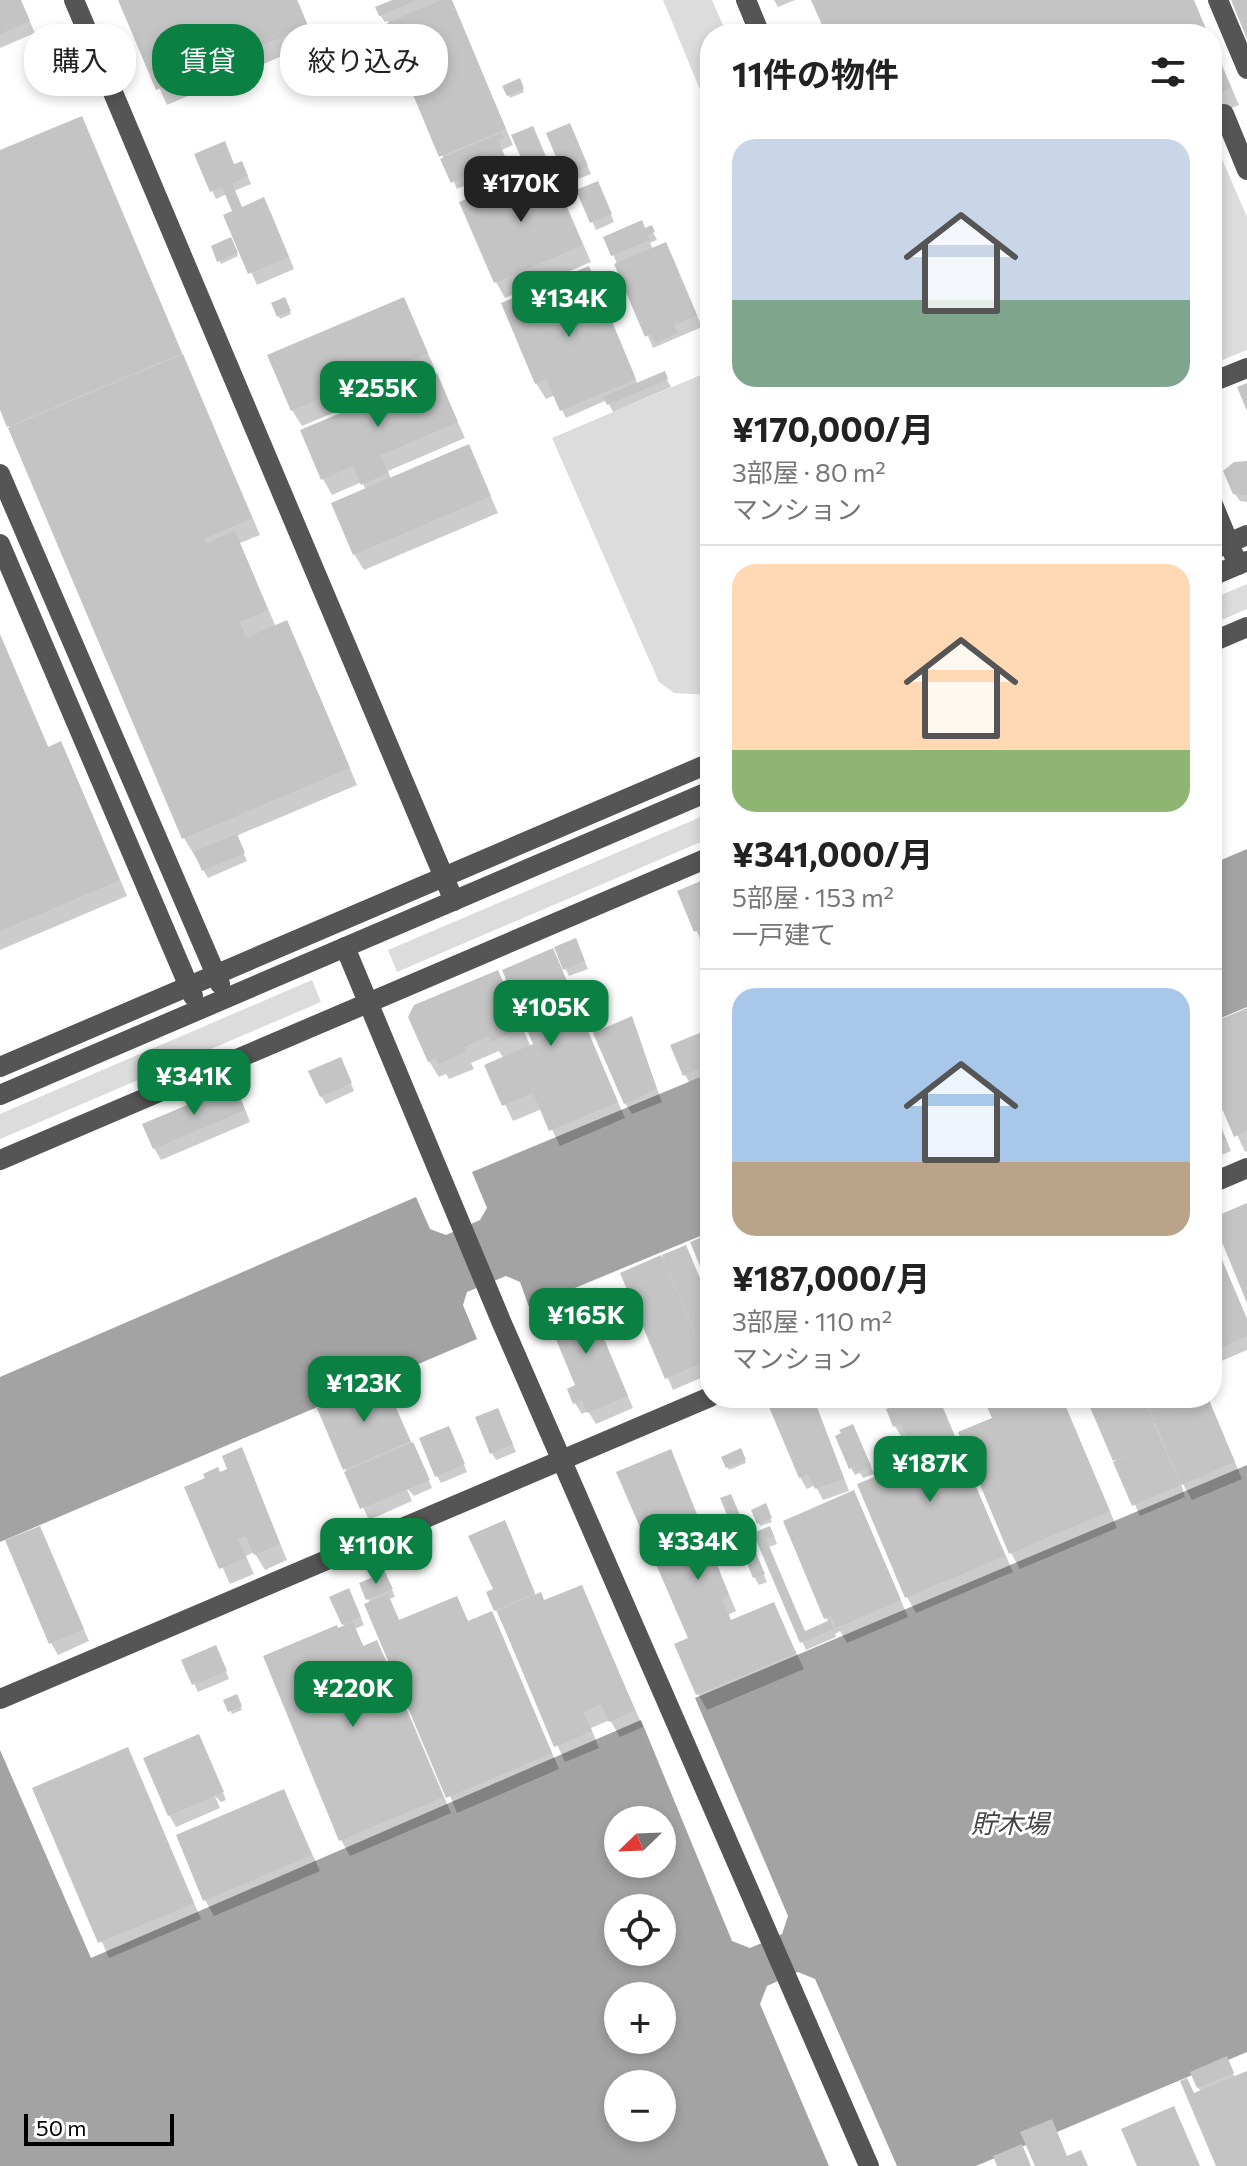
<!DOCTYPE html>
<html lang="ja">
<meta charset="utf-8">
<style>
:root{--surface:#fff;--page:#f6f6f6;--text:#222;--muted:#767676;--line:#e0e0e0;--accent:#0b8043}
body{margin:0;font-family:Commissioner,"Noto Sans JP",sans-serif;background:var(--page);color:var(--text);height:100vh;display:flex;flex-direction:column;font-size:30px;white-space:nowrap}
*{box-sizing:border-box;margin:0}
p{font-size:26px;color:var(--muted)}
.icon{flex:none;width:44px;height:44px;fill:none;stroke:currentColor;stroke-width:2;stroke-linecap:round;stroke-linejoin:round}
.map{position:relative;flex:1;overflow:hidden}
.drawer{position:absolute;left:700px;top:24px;width:522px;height:1384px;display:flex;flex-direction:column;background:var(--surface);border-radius:32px;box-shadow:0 4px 12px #0003}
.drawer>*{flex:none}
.top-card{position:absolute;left:24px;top:24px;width:556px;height:72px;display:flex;gap:16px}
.needle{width:52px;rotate:247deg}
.controls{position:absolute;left:604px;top:1806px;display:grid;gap:16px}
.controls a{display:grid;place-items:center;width:72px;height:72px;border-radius:50%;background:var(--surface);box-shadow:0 4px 12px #0003;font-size:40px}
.scale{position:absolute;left:24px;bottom:20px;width:150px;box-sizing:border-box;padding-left:8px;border:4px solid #000;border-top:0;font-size:22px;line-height:28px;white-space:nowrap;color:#000;-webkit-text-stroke:6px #fff;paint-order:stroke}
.price{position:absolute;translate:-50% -68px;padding:0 18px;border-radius:16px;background:var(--accent);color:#fff;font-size:26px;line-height:52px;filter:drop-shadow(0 2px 4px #0008)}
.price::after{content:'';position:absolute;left:50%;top:48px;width:24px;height:18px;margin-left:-12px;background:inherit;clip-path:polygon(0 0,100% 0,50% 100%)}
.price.selected{background:#222;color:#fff}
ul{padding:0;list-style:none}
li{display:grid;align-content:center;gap:16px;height:424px;padding:0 32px}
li+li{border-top:2px solid var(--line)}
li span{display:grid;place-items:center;height:248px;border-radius:24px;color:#555}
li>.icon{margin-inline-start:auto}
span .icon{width:144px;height:144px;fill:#fffc;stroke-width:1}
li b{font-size:34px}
h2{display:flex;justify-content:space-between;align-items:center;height:96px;padding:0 32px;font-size:34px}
.pill{padding:0 28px;border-radius:32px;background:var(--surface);box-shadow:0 4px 12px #0003;font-size:28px;line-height:72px}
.pill.selected{background:var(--accent);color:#fff}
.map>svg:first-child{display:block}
</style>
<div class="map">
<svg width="1247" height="2166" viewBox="0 0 1247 2166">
<rect width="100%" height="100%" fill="#fff"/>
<g fill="#dcdcdc">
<path d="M663,0H712L727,34H710V114Z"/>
<path d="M1212,151L1222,159L1247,217V350L1212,364Z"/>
<path d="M710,371V695L674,693L659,682L552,438Z"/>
<path d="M1247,584V609L1212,624V599Z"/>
<path d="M710,813V838L397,972L388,950Z"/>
<path d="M312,980L321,1002L0,1139V1114Z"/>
</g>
<g fill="#a3a3a3" fill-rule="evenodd">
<path d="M1247,849V1007L1212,1022V864Z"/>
<path d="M710,1073V1232L529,1307L520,1282L506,1276L467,1292L463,1305L477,1339L0,1542V1377L416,1197L430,1229L446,1235L480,1220L487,1208L472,1172Z"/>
<path d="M1247,1465V2052L976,2166H897L815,1979L798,1972L767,1986L760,2004L829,2166H0V1750L91,1958L641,1720L732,1941L750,1948L782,1934L788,1916L695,1698ZM618,1820H662V1864H618ZM618,1908H662V1952H618ZM618,1996H662V2040H618ZM618,2084H662V2128H618Z"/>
</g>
<g fill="#0003">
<path d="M0,0H20L35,33L0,48Z"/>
<path d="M120,0H297L315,42L167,105Z"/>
<path d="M398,0H450L513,145L502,150L509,167L457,189L393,43L397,42L388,21L385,22L380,15Z"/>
<path d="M774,0H795L778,7Z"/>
<path d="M1212,42L1239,105L1212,116Z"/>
<path d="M519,81L524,92L510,98L505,87Z"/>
<path d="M81,118L260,535L240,543L276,627L286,623L295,639L357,785L236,836L247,861L208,878L184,838L0,405V152Z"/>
<path d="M573,133L591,174L570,182L549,134Z"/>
<path d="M536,136L591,262L505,298L496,282L530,172L527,168Z"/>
<path d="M196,155L245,170L251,184L234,191L242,209L270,211L294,269L257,285L226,216L235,212L227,194L216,199Z"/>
<path d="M579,191H601L614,222L596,230Z"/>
<path d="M651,228L657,240L650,243L653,249L672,256L702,327L653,348L606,238Z"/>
<path d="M230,240L238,256L221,264L213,247Z"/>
<path d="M588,269L638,385L664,374L671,387L613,412L607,400L566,418L555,395L546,399L536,383Z"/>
<path d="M284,299L291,314L280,319L273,304Z"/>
<path d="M403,299L435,369L359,402L361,407L436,375L465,438L388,471L391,479L468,446L498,513L364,570L354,554L366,490L362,482L332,495L323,479L350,412L347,407L302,426L292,410Z"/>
<path d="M1247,464V502L1240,501L1235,494Z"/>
<path d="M0,634L49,749L60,744L69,760L127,896L0,950Z"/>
<path d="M680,892L710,904V934L700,939Z"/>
<path d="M579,948L588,969L569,976L565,968Z"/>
<path d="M552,951L625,1118L560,1146L542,1109L513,1121L487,1066L504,1059L499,1051L471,1063L474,1069L449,1079L446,1074L439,1077L429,1061L497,972L531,1047L536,1045Z"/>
<path d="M631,1019L662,1102L632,1114L625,1103Z"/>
<path d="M1247,1024V1151L1245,1152L1212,1080V1025Z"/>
<path d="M710,1053V1073L689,1082L685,1075Z"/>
<path d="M344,1067L354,1091L326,1104L321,1096Z"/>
<path d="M241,1099L250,1122L161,1160L154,1148Z"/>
<path d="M1212,1106L1231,1151L1212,1159Z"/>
<path d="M1212,1238L1247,1319V1350L1212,1365Z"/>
<path d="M685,1247L710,1303V1374L673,1390L623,1274Z"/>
<path d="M591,1310L633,1408L596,1424L588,1411L582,1414L575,1403Z"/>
<path d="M387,1388L432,1488L414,1496L406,1487L412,1501L369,1520L345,1469Z"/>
<path d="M797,1398H812L816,1404L849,1491L823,1500L815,1485L807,1489L800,1477Z"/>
<path d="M893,1398H937L1013,1572L916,1613L907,1597L919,1461L910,1439L904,1441L895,1426L897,1407Z"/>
<path d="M985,1398H1062L1117,1528L1020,1569L1011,1553L994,1419Z"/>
<path d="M1088,1398H1208L1242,1479L1192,1500L1179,1477L1185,1497L1140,1516Z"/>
<path d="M501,1418L516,1452L496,1460L492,1453Z"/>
<path d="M857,1434L874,1474L863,1478L860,1473L855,1475L851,1468Z"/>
<path d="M452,1436L467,1472L441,1483L437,1476Z"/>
<path d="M242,1450L287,1560L265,1570L254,1552L246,1556L254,1574L230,1584L187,1488L230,1470Z"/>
<path d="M740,1451L746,1463L729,1470L724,1458Z"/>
<path d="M670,1452L736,1611L728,1615L731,1622L773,1604L804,1669L707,1710L698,1694Z"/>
<path d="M854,1493L908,1617L847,1643L840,1631L835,1634L836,1637L806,1650L756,1534L774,1536L777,1544L768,1547L805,1633L829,1623L826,1618Z"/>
<path d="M722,1499L734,1503L767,1582L759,1585L755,1578Z"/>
<path d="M765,1506L772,1522L760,1526L753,1511Z"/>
<path d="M39,1528L89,1641L58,1655L51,1643Z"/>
<path d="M509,1530L536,1597L545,1603L581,1587L643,1727L620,1737L610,1720L591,1728L599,1748L565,1762L496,1610L495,1590Z"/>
<path d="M389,1582L395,1597L389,1599L400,1622L456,1598L469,1623L491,1614L559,1769L457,1813L362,1584Z"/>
<path d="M332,1598H352L364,1625L355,1629L364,1647L376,1642L385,1658L451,1813L350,1856L341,1840L338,1631L344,1626Z"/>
<path d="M219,1655L229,1679L198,1692L184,1661Z"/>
<path d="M236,1696L242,1710L232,1714L226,1701Z"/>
<path d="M203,1744L226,1800L221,1802L215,1796L220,1808L176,1827L169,1815Z"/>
<path d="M127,1750L201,1919L109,1958L35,1789Z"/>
<path d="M284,1792L320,1871L214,1916L205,1900Z"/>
<path d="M1230,2066L1235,2078L1247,2073V2166H1218L1195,2095L1201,2092L1198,2087Z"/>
</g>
<g fill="#c4c4c4">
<path d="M0,0H21L30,21L0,34Z"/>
<path d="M118,0H297L308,26L156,90Z"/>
<path d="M392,0H417L379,16L375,7Z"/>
<path d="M442,0H452L506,129L439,157L391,42L394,41L387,23Z"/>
<path d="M811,0H1194L1208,34H826Z"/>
<path d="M1231,0H1247V39Z"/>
<path d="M1212,43L1231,88L1212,96Z"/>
<path d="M520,78L524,89L507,96L502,86Z"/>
<path d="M82,116L182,353L7,427L0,410V150Z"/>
<path d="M570,123L588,166L564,176L546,133Z"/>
<path d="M533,126L547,159L526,169L511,135Z"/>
<path d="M501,133L504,138L498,140L506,159L451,183L440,159Z"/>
<path d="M225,141L234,164L242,161L248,176L232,183L242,207L264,197L289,257L248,274L223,215L232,211L222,187L210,192L194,154Z"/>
<path d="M548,164L583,245L494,283L459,202Z"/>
<path d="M598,181L612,214L590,223L576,190Z"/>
<path d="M642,220L645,228L652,225L655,232L648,235L650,240L611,256L603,237Z"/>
<path d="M231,237L238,253L217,262L211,246Z"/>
<path d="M666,242L697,315L674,325L678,333L655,343L651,334L645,337L614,264Z"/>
<path d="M589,266L636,379L560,411L546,379L535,384L501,303Z"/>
<path d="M285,297L291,311L277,317L271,303Z"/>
<path d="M404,297L428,353L352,385L357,398L343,404L338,391L291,411L267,355Z"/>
<path d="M183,354L252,518L204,539L206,543L235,531L268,610L240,622L246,638L287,620L350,768L182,839L8,428Z"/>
<path d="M665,371L668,379L607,405L603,397Z"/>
<path d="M437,373L458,422L381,455L388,473L361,485L353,466L321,480L300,430Z"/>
<path d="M1247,383V411L1237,387Z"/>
<path d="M469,444L491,496L353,555L331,503Z"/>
<path d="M1247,461V495L1233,494L1223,471L1234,462Z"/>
<path d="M0,635L48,747L61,741L120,880L0,931Z"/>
<path d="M237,834L245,853L202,871L194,852Z"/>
<path d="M701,881L710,902V925L694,932L677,891Z"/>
<path d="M576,938L585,961L563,970L554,947Z"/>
<path d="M553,948L618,1102L549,1131L533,1093L502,1106L484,1065L533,1044L502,970Z"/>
<path d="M498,970L523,1028L492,1042L489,1036L464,1047L466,1052L438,1064L436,1058L428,1062L408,1017L414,1005Z"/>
<path d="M1247,1008V1131L1234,1137L1212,1085V1023Z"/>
<path d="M632,1016L657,1089L624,1104L593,1033Z"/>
<path d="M702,1032L710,1052V1064L683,1076L670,1045Z"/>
<path d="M341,1057L352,1083L320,1097L308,1071Z"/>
<path d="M235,1085L245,1110L153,1149L142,1124Z"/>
<path d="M1212,1106L1226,1139L1212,1145Z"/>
<path d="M1247,1203V1303L1212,1218Z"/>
<path d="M710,1234V1290L690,1242Z"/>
<path d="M1212,1236L1247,1319V1336L1212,1351Z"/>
<path d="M686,1245L710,1302V1360L707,1361L662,1255Z"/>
<path d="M661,1255L706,1361L665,1379L620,1273Z"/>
<path d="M586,1296L628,1396L587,1413L582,1400L573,1404L567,1389L575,1385L545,1313Z"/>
<path d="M384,1379L410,1441L343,1470L317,1408Z"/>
<path d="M792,1398H813L844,1479L815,1489L808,1474L799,1478L769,1407Z"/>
<path d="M891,1398H939L1005,1556L905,1598L857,1484L916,1460L901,1423L893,1427L886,1409L894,1406Z"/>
<path d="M983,1398H1062L1110,1511L1009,1554L958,1432L992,1418Z"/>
<path d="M1086,1398H1143L1180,1485L1132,1506L1113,1462L1150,1446L1113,1461Z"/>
<path d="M1145,1398H1208L1235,1462L1181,1485Z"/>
<path d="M498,1408L513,1444L490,1454L475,1417Z"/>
<path d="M853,1424L871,1466L857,1472L855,1466L849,1469L835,1436L841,1433L839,1430Z"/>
<path d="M449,1426L465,1464L435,1477L419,1438Z"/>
<path d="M413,1442L430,1480L360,1509L344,1472Z"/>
<path d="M242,1447L280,1544L254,1555L246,1536L238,1539L246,1558L219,1569L184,1487L205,1478L203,1474L218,1467L220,1472L227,1469L222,1456Z"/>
<path d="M741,1448L746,1460L726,1468L721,1457Z"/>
<path d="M671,1449L729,1595L722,1598L731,1620L774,1602L796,1653L696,1695L674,1644L688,1638L616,1472Z"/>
<path d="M854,1490L901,1600L836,1628L831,1616L824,1619L783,1521Z"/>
<path d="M731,1494L765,1574L753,1578L720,1498Z"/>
<path d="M766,1503L772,1518L757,1524L751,1510Z"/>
<path d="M505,1520L535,1593L494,1611L486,1592L493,1589L468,1536Z"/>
<path d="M40,1526L84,1629L49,1644L5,1540Z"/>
<path d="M770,1526L774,1536L766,1539L805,1631L830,1620L834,1629L800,1643L753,1533Z"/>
<path d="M385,1572L393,1589L366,1600L359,1583Z"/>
<path d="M582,1585L635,1710L609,1722L601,1704L583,1712L592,1731L554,1747L497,1611L541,1592L544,1600Z"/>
<path d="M349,1588L361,1617L342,1625L329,1597Z"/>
<path d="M388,1594L399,1620L457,1596L468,1621L492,1611L552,1753L446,1798L364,1604Z"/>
<path d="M353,1622L363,1646L377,1640L443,1797L339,1841L263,1656L337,1625L338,1628Z"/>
<path d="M216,1645L227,1671L192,1685L181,1660Z"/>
<path d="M237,1694L242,1706L228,1712L223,1700Z"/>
<path d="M199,1734L224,1792L168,1816L143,1758Z"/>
<path d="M128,1747L194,1903L98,1943L32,1788Z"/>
<path d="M284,1789L312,1855L203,1901L176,1835Z"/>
<path d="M1227,2056L1234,2073L1197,2088L1190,2072Z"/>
<path d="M1247,2071V2166H1216L1180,2081L1187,2078L1194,2093Z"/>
<path d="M1174,2106L1200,2166H1137L1121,2129Z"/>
<path d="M1052,2119L1067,2156L1081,2150L1088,2166H1035L1020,2132Z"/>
<path d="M1022,2144L1031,2166H997L993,2156Z"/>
</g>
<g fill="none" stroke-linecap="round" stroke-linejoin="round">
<g stroke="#555" stroke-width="20">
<path d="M74,0L454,901"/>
<path d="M746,0L760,34"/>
<path d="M1218,0L1247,69"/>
<path d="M1212,119L1224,114L1247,170"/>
<path d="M1212,382L1247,368"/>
<path d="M0,474L220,984"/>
<path d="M1212,502L1238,565"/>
<path d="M0,544L193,996"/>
<path d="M1212,550L1247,535"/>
<path d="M1212,576L1247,561"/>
<path d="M1212,642L1247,627"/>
<path d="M345,947L501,1321L869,2166"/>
<path d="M0,1067L710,763"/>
<path d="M0,1095L710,791"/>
<path d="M0,1160L710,857"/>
<path d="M1212,1183L1247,1168"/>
<path d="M0,1699L710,1397"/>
</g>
</g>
<g text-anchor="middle" stroke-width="6" stroke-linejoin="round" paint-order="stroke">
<g font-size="26" font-style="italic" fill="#444" stroke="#fff">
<text x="1010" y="1833">貯木場</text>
</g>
</g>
</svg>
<div class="controls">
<a><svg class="needle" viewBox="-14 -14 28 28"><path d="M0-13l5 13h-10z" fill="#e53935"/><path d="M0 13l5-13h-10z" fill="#767676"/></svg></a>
<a><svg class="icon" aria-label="locate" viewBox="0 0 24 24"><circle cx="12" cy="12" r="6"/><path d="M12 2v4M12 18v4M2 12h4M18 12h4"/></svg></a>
<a>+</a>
<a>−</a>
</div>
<div class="scale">50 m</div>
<b class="price selected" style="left:521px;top:224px">¥170K</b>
<b class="price" style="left:569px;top:339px">¥134K</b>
<b class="price" style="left:378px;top:429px">¥255K</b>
<b class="price" style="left:551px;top:1048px">¥105K</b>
<b class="price" style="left:194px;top:1117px">¥341K</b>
<b class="price" style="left:586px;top:1356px">¥165K</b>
<b class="price" style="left:364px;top:1424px">¥123K</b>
<b class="price" style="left:930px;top:1504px">¥187K</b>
<b class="price" style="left:698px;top:1582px">¥334K</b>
<b class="price" style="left:376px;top:1586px">¥110K</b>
<b class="price" style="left:353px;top:1729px">¥220K</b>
<div class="top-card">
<a class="pill">購入</a>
<a class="pill selected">賃貸</a>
<a class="pill">絞り込み</a>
</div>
<section class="drawer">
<h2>11件の物件<svg class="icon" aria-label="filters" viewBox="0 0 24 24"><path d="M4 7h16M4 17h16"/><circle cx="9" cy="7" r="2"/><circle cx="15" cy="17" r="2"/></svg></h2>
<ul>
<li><span style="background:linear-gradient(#c9d6e8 65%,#7fa58c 0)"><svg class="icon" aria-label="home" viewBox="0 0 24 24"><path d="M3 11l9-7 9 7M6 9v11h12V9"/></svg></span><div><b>¥170,000/月</b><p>3部屋 · 80 m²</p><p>マンション</p></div></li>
<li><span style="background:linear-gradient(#ffd9b3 75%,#8fb573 0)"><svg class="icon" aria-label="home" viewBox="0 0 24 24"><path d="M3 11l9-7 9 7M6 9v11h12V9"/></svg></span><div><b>¥341,000/月</b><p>5部屋 · 153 m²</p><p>一戸建て</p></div></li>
<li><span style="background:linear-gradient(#a9c7e8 70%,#b9a48a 0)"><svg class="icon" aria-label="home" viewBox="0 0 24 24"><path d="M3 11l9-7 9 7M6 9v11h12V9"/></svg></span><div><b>¥187,000/月</b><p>3部屋 · 110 m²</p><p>マンション</p></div></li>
</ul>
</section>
</div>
